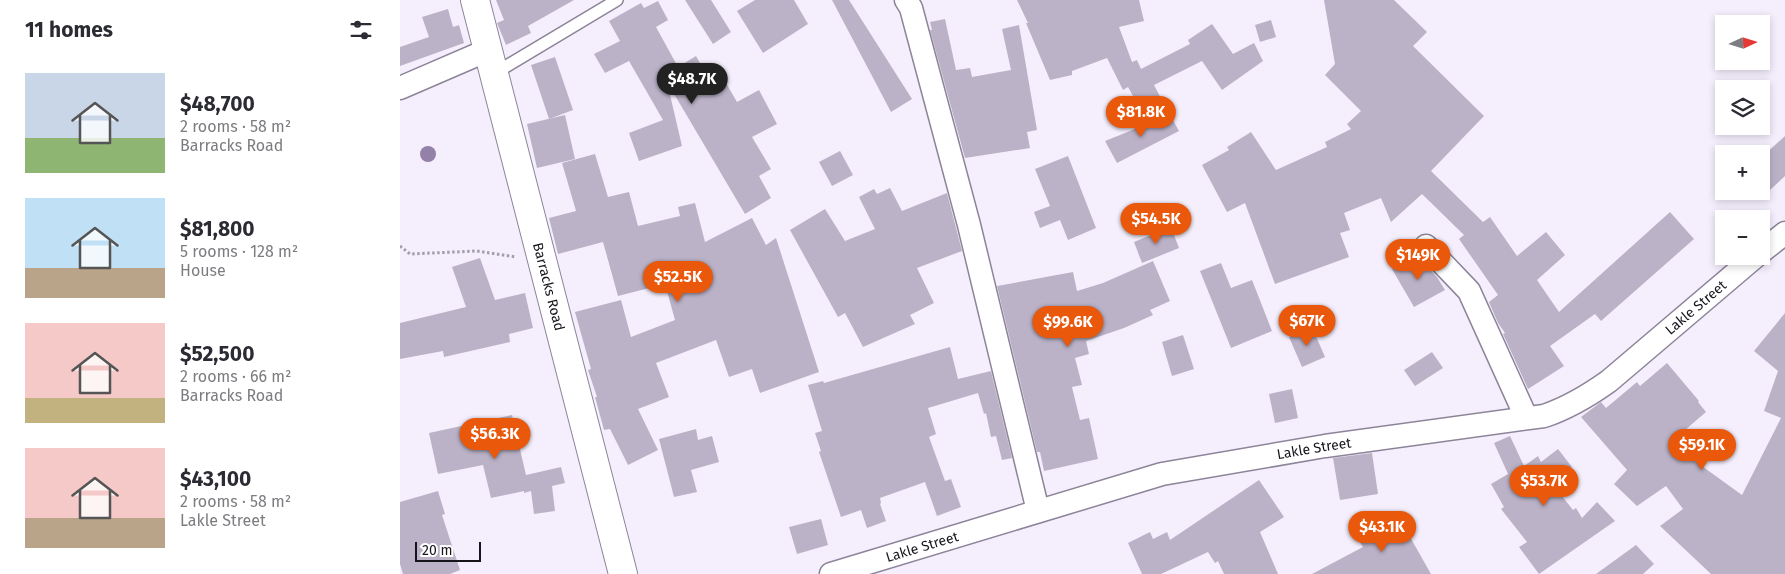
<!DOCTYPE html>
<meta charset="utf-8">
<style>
:root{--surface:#fff;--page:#f2f2f3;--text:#2b2b33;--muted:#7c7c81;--accent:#ea580c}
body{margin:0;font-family:"Fira Sans",sans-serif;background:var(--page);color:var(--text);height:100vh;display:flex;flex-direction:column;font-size:19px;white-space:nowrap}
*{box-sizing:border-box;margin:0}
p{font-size:16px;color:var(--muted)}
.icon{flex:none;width:28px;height:28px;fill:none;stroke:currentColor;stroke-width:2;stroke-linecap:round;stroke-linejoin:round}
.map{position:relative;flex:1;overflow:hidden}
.drawer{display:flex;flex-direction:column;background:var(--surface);width:400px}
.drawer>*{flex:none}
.needle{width:32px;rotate:86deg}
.buttons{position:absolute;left:1315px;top:15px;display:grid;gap:10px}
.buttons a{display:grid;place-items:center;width:55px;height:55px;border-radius:0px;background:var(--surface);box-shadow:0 2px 8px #0003;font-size:25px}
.scale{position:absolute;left:15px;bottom:12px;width:66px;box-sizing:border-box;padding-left:5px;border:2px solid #17141c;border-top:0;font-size:14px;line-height:18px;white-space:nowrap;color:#17141c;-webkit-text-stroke:4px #fff;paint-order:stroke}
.price{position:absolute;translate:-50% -42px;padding:0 11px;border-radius:18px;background:var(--accent);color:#fff;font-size:16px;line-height:32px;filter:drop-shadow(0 1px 2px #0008)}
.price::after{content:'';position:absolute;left:50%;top:30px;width:15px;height:11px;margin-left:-8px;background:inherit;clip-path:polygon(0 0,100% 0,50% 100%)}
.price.on{background:#222;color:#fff}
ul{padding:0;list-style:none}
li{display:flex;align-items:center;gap:15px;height:125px;padding:0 25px}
li span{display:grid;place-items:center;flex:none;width:140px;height:100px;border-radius:0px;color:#555}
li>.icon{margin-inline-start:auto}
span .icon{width:60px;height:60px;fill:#fffc;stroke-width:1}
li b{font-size:21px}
h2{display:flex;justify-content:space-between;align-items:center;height:60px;padding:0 25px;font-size:21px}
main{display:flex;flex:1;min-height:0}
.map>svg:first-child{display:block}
</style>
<main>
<section class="drawer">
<h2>11 homes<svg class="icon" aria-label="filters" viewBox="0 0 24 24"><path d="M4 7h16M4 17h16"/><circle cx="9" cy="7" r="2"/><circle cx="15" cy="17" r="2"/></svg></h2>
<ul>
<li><span style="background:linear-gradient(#c9d6e8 65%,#8fb573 0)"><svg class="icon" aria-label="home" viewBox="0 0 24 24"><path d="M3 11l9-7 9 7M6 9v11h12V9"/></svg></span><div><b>$48,700</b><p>2 rooms · 58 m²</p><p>Barracks Road</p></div></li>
<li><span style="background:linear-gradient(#bfe0f5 70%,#b9a48a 0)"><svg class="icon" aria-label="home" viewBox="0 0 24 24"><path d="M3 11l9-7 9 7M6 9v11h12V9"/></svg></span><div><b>$81,800</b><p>5 rooms · 128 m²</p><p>House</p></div></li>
<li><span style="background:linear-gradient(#f6c9c9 75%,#c2b280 0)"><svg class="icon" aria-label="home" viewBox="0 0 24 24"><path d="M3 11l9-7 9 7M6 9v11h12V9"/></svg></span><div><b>$52,500</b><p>2 rooms · 66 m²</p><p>Barracks Road</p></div></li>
<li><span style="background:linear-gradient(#f6c9c9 70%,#b9a48a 0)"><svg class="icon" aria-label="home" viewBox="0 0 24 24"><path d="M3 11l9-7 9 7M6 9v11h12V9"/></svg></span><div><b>$43,100</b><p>2 rooms · 58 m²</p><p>Lakle Street</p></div></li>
</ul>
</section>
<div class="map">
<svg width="1385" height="574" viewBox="0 0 1385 574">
<rect width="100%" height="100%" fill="#f5effd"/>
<g fill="#bbb2c8">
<path d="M96,0H174L128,26L131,33L106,45L97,23L104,20Z"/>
<path d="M285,0H311L331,32L313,44Z"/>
<path d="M355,0H394L408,24L363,53L337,11Z"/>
<path d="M432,0H449L512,99L491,112Z"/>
<path d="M617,0H739L744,21L719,27L732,62L737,60L741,69L790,44L788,40L812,24L833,54L854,43L863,61L822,90L802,61L754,85L766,108L742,112L728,87L723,90L707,58L672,71V75L650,80L626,23H628Z"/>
<path d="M924,0H994L1027,32L1013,46L1084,116L1031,171L1083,222L1090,217L1117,256L1146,232L1165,255L1137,280L1159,312L1270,212L1294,239L1201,321L1195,314L1150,346L1164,366L1128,389L1103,334L1105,333L1098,323L1089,302L1098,295L1059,239L1064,235L1022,194L991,222L981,198L944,213L950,230L940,233L949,257L875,284L845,203L827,212L802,165L829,150L827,147L851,132L876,170L927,147L925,142L951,129L947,124L961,111L925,75L935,64Z"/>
<path d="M258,1L268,20L256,27L278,67L296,56L315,90L326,83L337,102L359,90L377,124L352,137L371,169L359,176L371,198L345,214L267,82L282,146L239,161L229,133L263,120L229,61L205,73L194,54L220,41L209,21L241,3L244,8Z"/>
<path d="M48,9L53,27L59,25L64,43L0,66V47L29,37L22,17Z"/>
<path d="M545,19L556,70L570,68L572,77L611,70L602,29L619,25L637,130L627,132L630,148L565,158L530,30H532L530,22Z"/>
<path d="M871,20L876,37L860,42L855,25Z"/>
<path d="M155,57L173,110L149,119L131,65Z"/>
<path d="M165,115L175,159L137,168L127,124Z"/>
<path d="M770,115L779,131L717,163L705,141Z"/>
<path d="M1385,136V176L1369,191L1361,182V158Z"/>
<path d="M440,151L453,175L432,186L419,162Z"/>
<path d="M195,154L208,197L229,192L238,226L280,216L278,207L295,203L305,242L352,218L366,245L376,238L419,372L360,393L352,369L329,377L316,340L256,363L269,397L238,409L258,450L228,465L210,429L204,430L195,397H197L188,370L191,369L175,312L221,300L231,337L275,320L265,284L218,296L203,242L158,254L149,218L176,211L162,163Z"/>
<path d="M668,156L696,228L668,240L660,220L640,228L634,212L650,206L635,169Z"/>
<path d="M490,188L502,211L547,193L562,251L517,268L534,303L510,315L515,324L463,347L445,313L438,317L390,230L425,209L445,241L475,229L459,197L474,189L477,194Z"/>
<path d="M771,227L779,248L742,263L734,242Z"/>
<path d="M1016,255L1037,277L1045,290L1014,307L992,269Z"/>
<path d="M80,258L95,300L125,293L133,328L109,334L110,342L44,357L43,351L0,359V323L66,307L52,267Z"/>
<path d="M753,261L770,301L750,310L753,315L724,328L686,341L689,354L675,358L682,385L672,387L680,420L689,418L698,459L644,471L640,452H637L597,286L673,272L677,291L703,283Z"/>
<path d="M821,263L831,288L852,280L872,331L831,348L800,271Z"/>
<path d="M1385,313V574H1311L1260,526L1283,509L1266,486L1237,506L1214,484L1227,470L1181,417L1201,402L1206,408L1237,382L1240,386L1267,363L1299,401L1298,402L1306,412L1270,443L1342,495L1381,418L1364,411L1378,371L1354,351Z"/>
<path d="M912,327L925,357L902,367L889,337Z"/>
<path d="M783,335L794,369L772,376L762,342Z"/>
<path d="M550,347L558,379L591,371L612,458L602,460L596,436L591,437L586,413L584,414L578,393L528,408L536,434L529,437L545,481L551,479L561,507L537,516L525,482L480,498L481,503L480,504L486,521L467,528L461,510L441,517L419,452L421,451L415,433L422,431L408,385L423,381L424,383Z"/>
<path d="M1032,352L1043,368L1015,386L1004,370Z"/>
<path d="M892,389L898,418L875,423L869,394Z"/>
<path d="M112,415L126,475L161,467L165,483L152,486L155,511L134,514L131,491L124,493V491L91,498L83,465L38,474L29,433Z"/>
<path d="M296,429L298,440L312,436L319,462L291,470L297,492L274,497L259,439Z"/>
<path d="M1110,436L1124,466L1138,456L1141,462L1158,449L1172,467L1151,482L1173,510L1176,508L1182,518L1197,502L1215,521L1139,574L1119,547L1127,542L1101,509L1104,507L1091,484L1108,474L1094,443Z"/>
<path d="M972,453L978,494L940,500L933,458Z"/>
<path d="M859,480L884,517L860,532L878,574H824L818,561L815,563L808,552L761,574H742L728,543L750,532L753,539L767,532L770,540Z"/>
<path d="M38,491L45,514L42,515L60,570L50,574H3L0,564V502Z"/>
<path d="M997,514L1031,574H912L963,547L957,537Z"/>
<path d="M421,519L428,545L397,554L389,527Z"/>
<path d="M1236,545L1254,564L1243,574H1196Z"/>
</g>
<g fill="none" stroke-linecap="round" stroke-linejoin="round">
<g stroke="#8d8499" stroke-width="14">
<path id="service" d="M95,73L217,0"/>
</g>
<g stroke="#8d8499" stroke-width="25">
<g id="minor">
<path d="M506,0L511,8L569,225L638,511"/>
<path d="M0,88L88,50"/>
<path d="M1026,246L1069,291L1126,417"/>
<path d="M1361,252L1385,233"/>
<path id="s1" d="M431,574L762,474L925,446L1144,416C1168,408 1188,396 1209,381L1356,256"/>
</g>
</g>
<g stroke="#8d8499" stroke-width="30">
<g id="tertiary">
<path id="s2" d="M75,0L223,574"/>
</g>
</g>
<path stroke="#a39eaa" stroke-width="3" stroke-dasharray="2.5 2.5" stroke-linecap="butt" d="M0,246L10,254L77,251L116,257"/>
<use href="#service" stroke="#fff" stroke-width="11"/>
<use href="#minor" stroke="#fff" stroke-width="22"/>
<use href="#tertiary" stroke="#fff" stroke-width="28"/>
</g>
<circle fill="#9481a8" cx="28" cy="154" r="8"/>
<g text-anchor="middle" stroke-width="4" stroke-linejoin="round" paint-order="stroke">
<g font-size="14" fill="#17141c" stroke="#fff">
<text dy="5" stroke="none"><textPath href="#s2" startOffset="296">Barracks Road</textPath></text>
<text dy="5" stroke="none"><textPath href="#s1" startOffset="920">Lakle Street</textPath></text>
<text dy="5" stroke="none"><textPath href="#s1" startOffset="500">Lakle Street</textPath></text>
<text dy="5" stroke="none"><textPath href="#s1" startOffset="95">Lakle Street</textPath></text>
</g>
</g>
</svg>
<div class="buttons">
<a><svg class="needle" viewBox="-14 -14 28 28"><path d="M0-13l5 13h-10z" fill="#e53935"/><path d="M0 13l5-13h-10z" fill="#7c7c81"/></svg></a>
<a><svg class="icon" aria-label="layers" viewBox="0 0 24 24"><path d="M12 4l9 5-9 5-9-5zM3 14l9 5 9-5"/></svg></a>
<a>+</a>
<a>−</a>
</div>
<div class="scale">20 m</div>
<b class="price on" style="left:292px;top:105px">$48.7K</b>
<b class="price" style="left:741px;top:138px">$81.8K</b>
<b class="price" style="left:756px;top:245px">$54.5K</b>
<b class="price" style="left:1018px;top:281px">$149K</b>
<b class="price" style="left:278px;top:303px">$52.5K</b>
<b class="price" style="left:907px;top:347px">$67K</b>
<b class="price" style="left:668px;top:348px">$99.6K</b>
<b class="price" style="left:95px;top:460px">$56.3K</b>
<b class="price" style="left:1302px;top:471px">$59.1K</b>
<b class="price" style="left:1144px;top:507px">$53.7K</b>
<b class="price" style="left:982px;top:553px">$43.1K</b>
</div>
</main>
